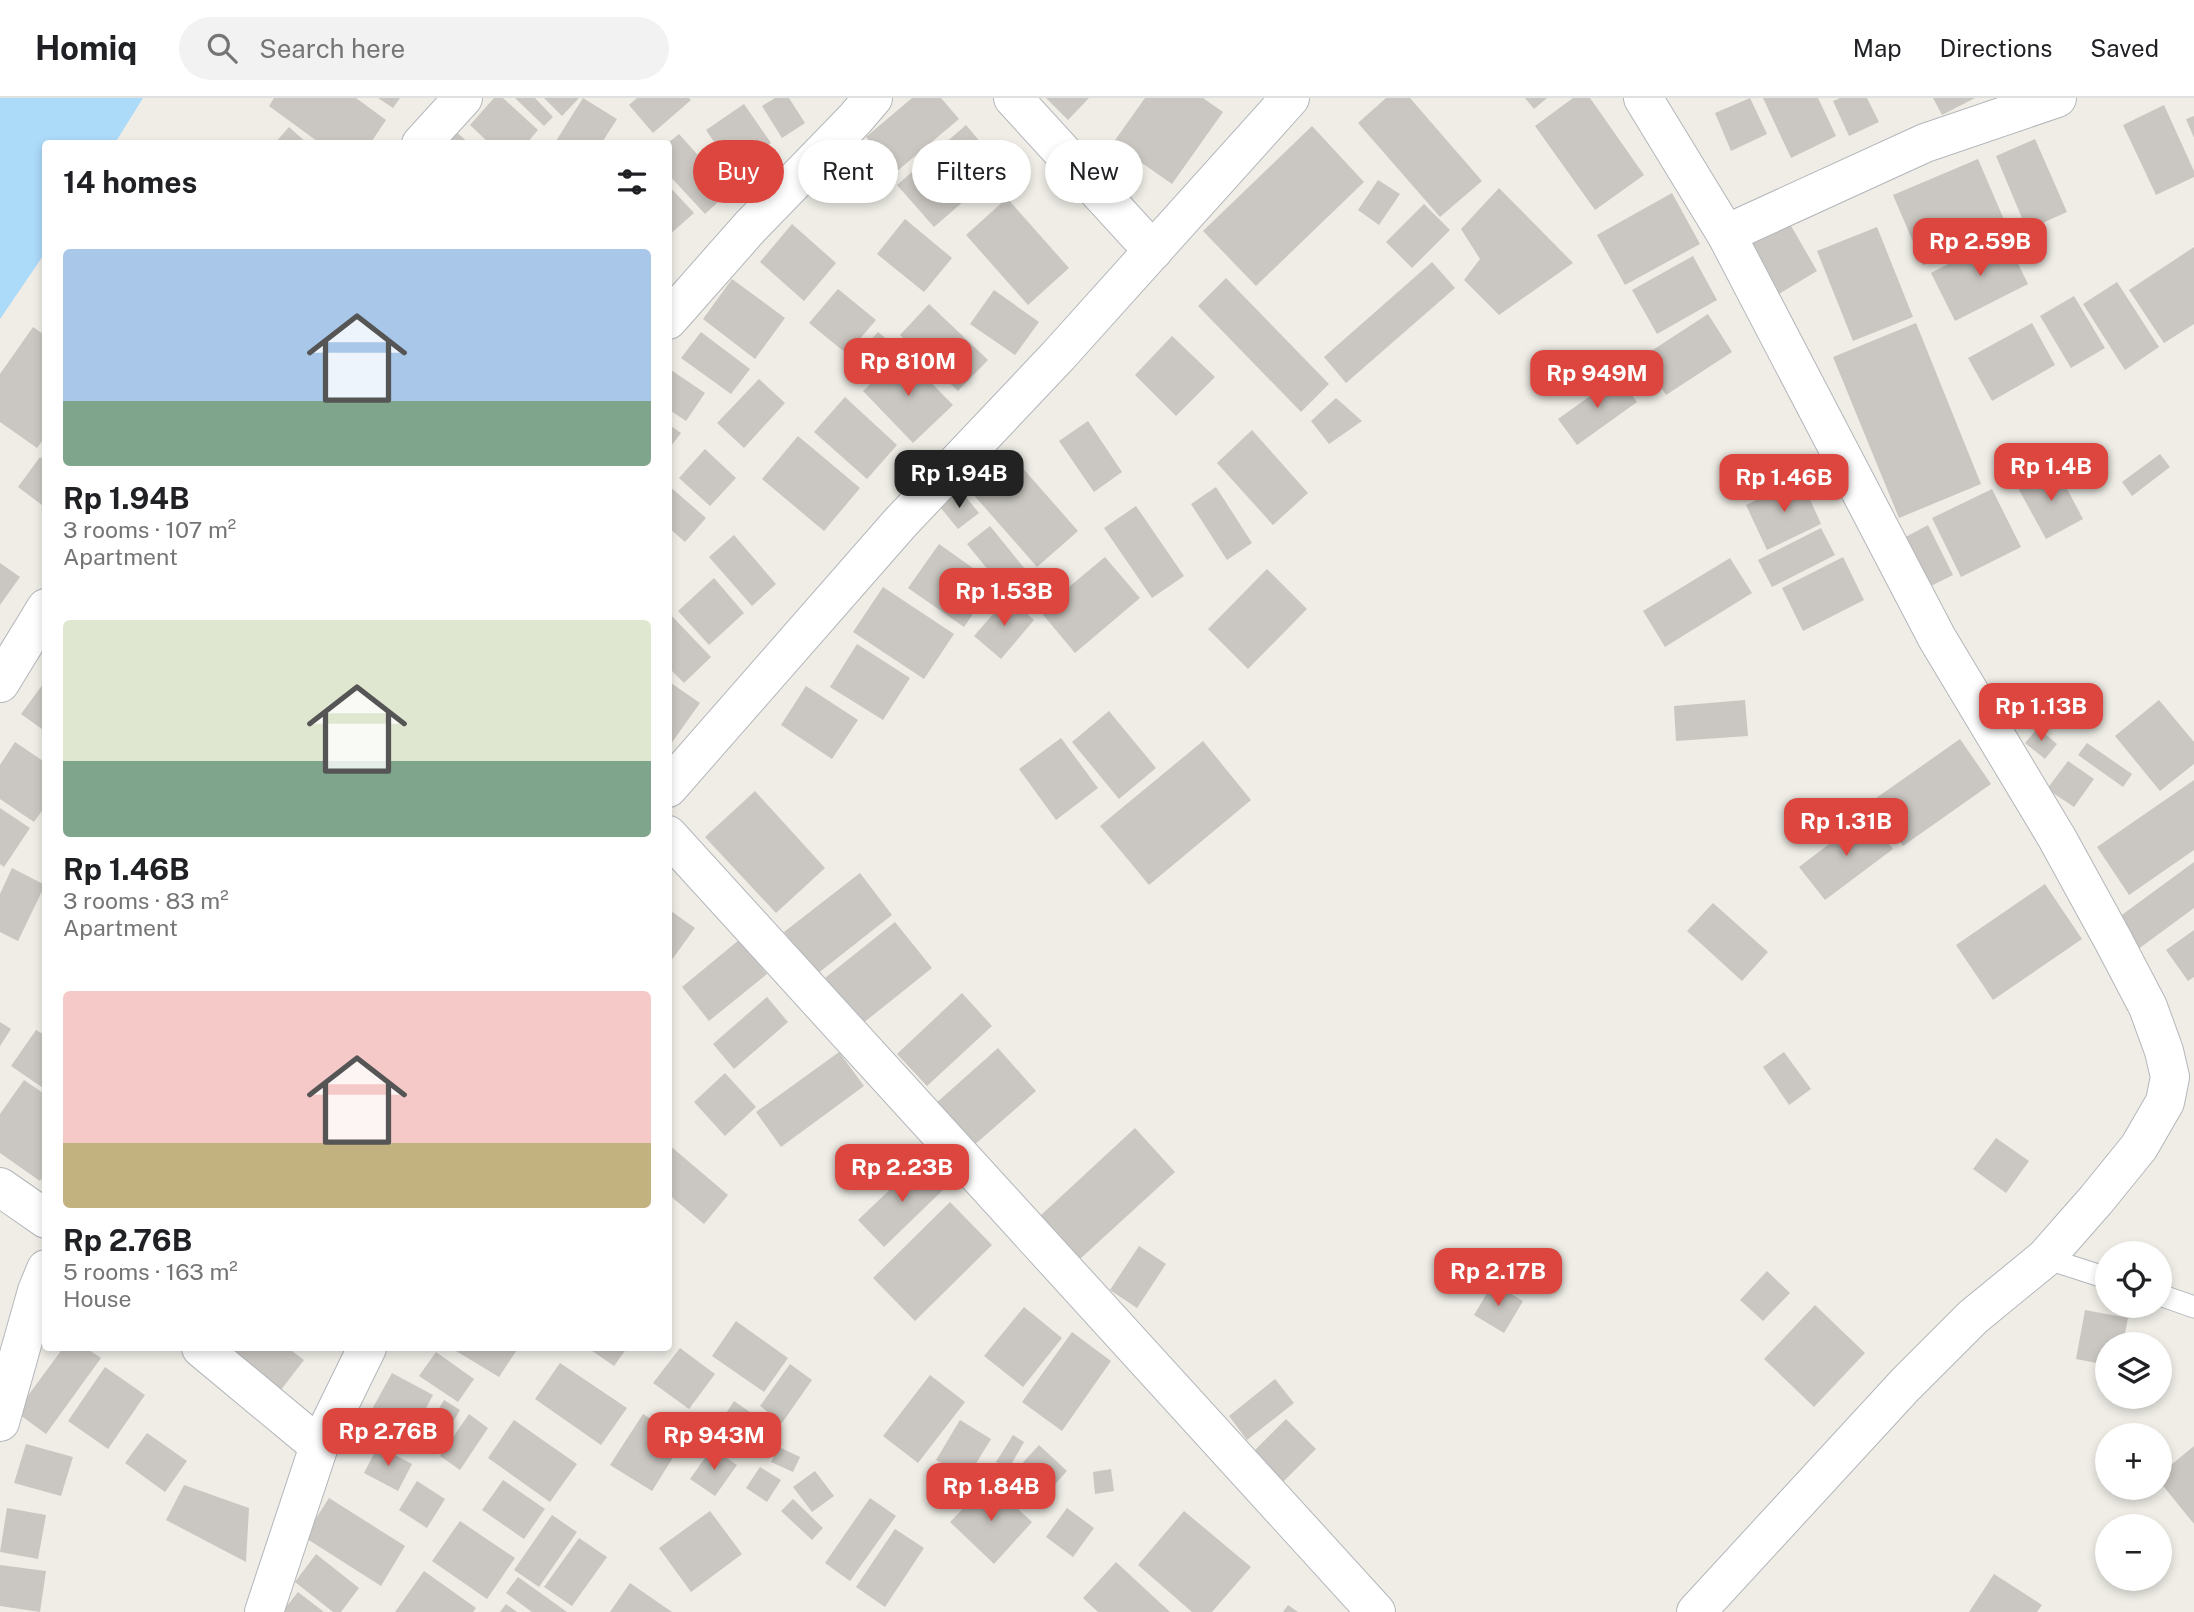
<!DOCTYPE html>
<meta charset="utf-8">
<style>
:root{--surface:#fff;--page:#f2f2f2;--text:#202124;--muted:#757577;--line:#e0e0e0;--accent:#dd463e}
body{margin:0;font-family:"Public Sans",sans-serif;background:var(--page);color:var(--text);height:100vh;display:flex;flex-direction:column;font-size:26px;white-space:nowrap}
*{box-sizing:border-box;margin:0}
p{font-size:23px;color:var(--muted)}
.icon{flex:none;width:38px;height:38px;fill:none;stroke:currentColor;stroke-width:2;stroke-linecap:round;stroke-linejoin:round}
.map{position:relative;flex:1;overflow:hidden}
.sheet{position:absolute;left:42px;top:42px;width:630px;height:1211px;display:flex;flex-direction:column;background:var(--surface);border-radius:7px;box-shadow:0 4px 10px #0003}
.sheet>*{flex:none}
.hud{position:absolute;left:693px;top:42px;width:665px;height:63px;display:flex;gap:14px}
.tools{position:absolute;left:2095px;top:1143px;display:grid;gap:14px}
.tools a{display:grid;place-items:center;width:77px;height:77px;border-radius:50%;background:var(--surface);box-shadow:0 4px 10px #0003;font-size:35px}
.price{position:absolute;translate:-50% -60px;padding:0 16px;border-radius:14px;background:var(--accent);color:#fff;font-size:23px;line-height:46px;filter:drop-shadow(0 2px 4px #0008)}
.price::after{content:'';position:absolute;left:50%;top:42px;width:21px;height:16px;margin-left:-10px;background:inherit;clip-path:polygon(0 0,100% 0,50% 100%)}
.price.active{background:#222;color:#fff}
ul{padding:0;list-style:none}
li{display:grid;align-content:center;gap:14px;height:371px;padding:0 21px}
li span{display:grid;place-items:center;height:217px;border-radius:7px;color:#555}
li>.icon{margin-inline-start:auto}
span .icon{width:126px;height:126px;fill:#fffc;stroke-width:1}
li b{font-size:30px}
h2{display:flex;justify-content:space-between;align-items:center;height:84px;padding:0 21px;font-size:30px}
.pill{padding:0 24px;border-radius:32px;background:var(--surface);box-shadow:0 4px 10px #0003;font-size:24px;line-height:63px}
.pill.active{background:var(--accent);color:#fff}
header{display:flex;align-items:center;gap:42px;box-sizing:border-box;height:98px;padding:0 35px;background:var(--surface);border-bottom:2px solid var(--line)}
header strong{font-size:33px}
nav{display:flex;gap:38px;margin-inline-start:auto;font-size:24px}
.search{width:490px;height:63px;background:var(--page);display:flex;align-items:center;gap:18px;box-sizing:border-box;padding:0 24px;border-radius:38px;color:var(--muted);font-size:26px}
.map>svg:first-child{display:block}
</style>
<header>
<strong>Homiq</strong>
<div class="search"><svg class="icon" aria-label="search" viewBox="0 0 24 24"><circle cx="10" cy="10" r="6"/><path d="M15 15l6 6"/></svg>Search here</div>
<nav><a>Map</a><a>Directions</a><a>Saved</a></nav>
</header>
<div class="map">
<svg width="2194" height="1514" viewBox="0 0 2194 1514">
<rect width="100%" height="100%" fill="#efede6"/>
<path fill="#acdaf9" d="M0,0H143L115,45L46,46L45,155L0,221Z"/>
<g fill="#cac7c2">
<path d="M274,0H356L386,22L370,46H321L269,8Z"/>
<path d="M378,0H400L393,10Z"/>
<path d="M494,0H503L538,32L526,46H490L470,27Z"/>
<path d="M515,0H535L553,19L544,28Z"/>
<path d="M544,0H579L562,18Z"/>
<path d="M583,0L617,21L601,46H561L556,43Z"/>
<path d="M637,0H689L691,2L653,35L629,7Z"/>
<path d="M775,0H789L805,25L782,40L762,8Z"/>
<path d="M912,0H941L959,21L896,74L866,39Z"/>
<path d="M1046,0H1089L1068,22Z"/>
<path d="M1145,0H1203L1223,14L1172,86L1113,45Z"/>
<path d="M1386,0H1410L1482,83L1440,119L1358,25Z"/>
<path d="M1525,0H1547L1534,11Z"/>
<path d="M1573,0H1590L1644,77L1595,112L1535,28Z"/>
<path d="M1750,0L1767,36L1731,53L1715,15Z"/>
<path d="M1763,0H1818L1836,38L1791,60Z"/>
<path d="M1840,0H1867L1879,24L1849,38L1833,3Z"/>
<path d="M1933,0H1975L1942,17Z"/>
<path d="M744,6L771,45L733,72L706,32Z"/>
<path d="M2164,7L2194,73V79L2156,97L2123,27Z"/>
<path d="M2194,18V40L2186,21Z"/>
<path d="M966,27L1002,70L934,129L897,87Z"/>
<path d="M1312,28L1364,84L1256,188L1203,133Z"/>
<path d="M289,29L308,46H274Z"/>
<path d="M454,32L470,46H443Z"/>
<path d="M679,36L730,93L705,116L668,76V45Z"/>
<path d="M2035,41L2067,114L2027,132L1996,58Z"/>
<path d="M1978,61L2008,131L1923,167L1893,97Z"/>
<path d="M1378,82L1400,96L1379,127L1358,112Z"/>
<path d="M668,87L694,115L668,138Z"/>
<path d="M1499,90L1573,165L1499,217L1464,182L1480,161L1461,131Z"/>
<path d="M1672,95L1700,146L1625,187L1597,137Z"/>
<path d="M1007,100L1069,170L1028,207L966,137Z"/>
<path d="M1424,106L1450,132L1412,170L1386,144Z"/>
<path d="M1786,119L1817,173L1777,197L1746,143Z"/>
<path d="M905,121L952,160L924,194L877,156Z"/>
<path d="M792,126L836,165L804,203L760,164Z"/>
<path d="M1877,129L1913,219L1853,243L1817,153Z"/>
<path d="M2004,137L2028,186L1955,223L1931,175Z"/>
<path d="M2194,149V226L2164,245L2129,192Z"/>
<path d="M1693,158L1717,202L1657,236L1632,192Z"/>
<path d="M1432,164L1455,190L1346,285L1324,259Z"/>
<path d="M1226,180L1329,286L1301,314L1198,208Z"/>
<path d="M732,181L785,220L755,261L703,221Z"/>
<path d="M2117,184L2159,249L2125,272L2083,206Z"/>
<path d="M838,191L876,222L847,256L809,225Z"/>
<path d="M994,192L1039,224L1015,257L970,226Z"/>
<path d="M2074,198L2105,250L2071,270L2040,218Z"/>
<path d="M929,206L988,262L958,293L900,237Z"/>
<path d="M1708,216L1732,254L1666,297L1642,259Z"/>
<path d="M1916,225L1981,386L1899,420L1833,259Z"/>
<path d="M2032,225L2055,267L1992,303L1968,260Z"/>
<path d="M33,229L46,238V338L37,350L0,324V276Z"/>
<path d="M701,234L750,271L731,296L681,260Z"/>
<path d="M878,234L895,248L863,283L847,267Z"/>
<path d="M1172,238L1215,279L1176,318L1135,277Z"/>
<path d="M902,255L953,307L913,345L863,293Z"/>
<path d="M668,270L705,295L686,323L668,311Z"/>
<path d="M1618,278L1637,304L1577,347L1558,321Z"/>
<path d="M759,281L785,305L744,350L717,325Z"/>
<path d="M845,299L897,347L867,381L814,334Z"/>
<path d="M1336,300L1362,323L1329,346L1311,323Z"/>
<path d="M1088,323L1122,374L1094,394L1059,343Z"/>
<path d="M668,326L681,335L668,352Z"/>
<path d="M1252,332L1308,395L1273,427L1217,365Z"/>
<path d="M798,338L860,390L824,433L762,381Z"/>
<path d="M705,351L736,380L710,408L679,380Z"/>
<path d="M2160,356L2170,369L2132,398L2122,384Z"/>
<path d="M40,359L46,364V410L18,389Z"/>
<path d="M1013,359L1078,433L1037,469L972,395Z"/>
<path d="M2056,370L2083,421L2046,441L2018,390Z"/>
<path d="M1801,381L1821,426L1767,452L1746,407Z"/>
<path d="M668,387L706,420L685,444L668,429Z"/>
<path d="M1216,389L1252,445L1227,462L1191,406Z"/>
<path d="M1992,391L2021,449L1961,479L1932,420Z"/>
<path d="M960,392L979,415L958,431L940,409Z"/>
<path d="M1136,408L1184,478L1152,500L1104,430Z"/>
<path d="M1928,427L1953,477L1925,491L1900,442Z"/>
<path d="M990,428L1024,470L1002,489L967,446Z"/>
<path d="M1821,430L1835,457L1772,489L1758,462Z"/>
<path d="M734,437L776,486L752,508L709,459Z"/>
<path d="M939,446L994,485L964,529L908,490Z"/>
<path d="M1105,459L1140,500L1075,555L1040,513Z"/>
<path d="M1843,459L1864,502L1803,533L1782,490Z"/>
<path d="M1730,460L1752,495L1665,549L1643,513Z"/>
<path d="M0,465L20,479L0,507Z"/>
<path d="M1267,471L1307,511L1248,571L1208,531Z"/>
<path d="M714,480L744,515L709,547L678,513Z"/>
<path d="M883,489L954,536L924,581L853,534Z"/>
<path d="M1008,499L1034,522L1001,561L974,538Z"/>
<path d="M668,514L711,559L684,585L668,569Z"/>
<path d="M857,546L910,580L883,622L830,589Z"/>
<path d="M46,582V634L21,616Z"/>
<path d="M668,583L700,605L668,650Z"/>
<path d="M806,588L858,622L832,661L781,627Z"/>
<path d="M1745,602L1748,638L1676,643L1674,608Z"/>
<path d="M2159,602L2194,644V666L2160,693L2115,638Z"/>
<path d="M1109,613L1156,670L1119,701L1072,644Z"/>
<path d="M2038,630L2057,646L2045,661L2025,645Z"/>
<path d="M1061,640L1098,690L1056,722L1019,671Z"/>
<path d="M1960,641L1991,686L1903,748L1872,703Z"/>
<path d="M1203,643L1251,702L1149,787L1100,728Z"/>
<path d="M15,644L46,665V707L34,724L0,701V667Z"/>
<path d="M2087,645L2132,676L2123,689L2078,657Z"/>
<path d="M2068,663L2094,681L2074,709L2047,691Z"/>
<path d="M2194,682V752L2129,797L2097,749Z"/>
<path d="M755,693L825,770L776,815L705,739Z"/>
<path d="M0,710L30,730L4,769L0,766Z"/>
<path d="M1867,717L1893,751L1825,802L1799,769Z"/>
<path d="M2194,764V810L2137,852L2115,822Z"/>
<path d="M12,770L45,787L18,843L0,834V796Z"/>
<path d="M860,775L892,817L817,876L784,834Z"/>
<path d="M2045,786L2082,841L1993,902L1956,847Z"/>
<path d="M1713,805L1768,854L1742,883L1687,833Z"/>
<path d="M668,811L695,830L668,867Z"/>
<path d="M895,824L932,870L862,926L825,880Z"/>
<path d="M2194,832V879L2188,883L2166,852Z"/>
<path d="M739,842L767,876L709,923L682,889Z"/>
<path d="M962,895L992,928L927,988L897,956Z"/>
<path d="M767,899L788,924L734,971L713,946Z"/>
<path d="M0,924L11,931L0,948Z"/>
<path d="M36,932L46,938V992L11,968Z"/>
<path d="M998,950L1036,993L972,1049L935,1006Z"/>
<path d="M839,954L864,988L781,1049L756,1014Z"/>
<path d="M1784,954L1811,991L1789,1007L1763,969Z"/>
<path d="M725,975L756,1009L725,1038L694,1004Z"/>
<path d="M24,982L46,997V1075L40,1083L0,1055V1016Z"/>
<path d="M1135,1030L1175,1074L1080,1161L1040,1118Z"/>
<path d="M1996,1040L2029,1063L2006,1095L1973,1071Z"/>
<path d="M668,1046L728,1097L704,1126L668,1096Z"/>
<path d="M921,1062L946,1089L884,1149L858,1122Z"/>
<path d="M950,1104L992,1147L915,1223L873,1180Z"/>
<path d="M1139,1148L1166,1166L1137,1210L1110,1192Z"/>
<path d="M1767,1173L1790,1195L1763,1223L1740,1202Z"/>
<path d="M1493,1185L1523,1203L1504,1235L1474,1217Z"/>
<path d="M1815,1207L1865,1255L1814,1309L1764,1261Z"/>
<path d="M1024,1209L1062,1240L1023,1289L984,1258Z"/>
<path d="M2085,1212L2128,1220L2123,1246H2107V1267L2076,1261Z"/>
<path d="M736,1223L788,1260L764,1294L712,1258Z"/>
<path d="M1072,1234L1111,1263L1062,1333L1022,1304Z"/>
<path d="M63,1250H86L101,1260L46,1336L16,1314Z"/>
<path d="M222,1250H288L304,1262L277,1297Z"/>
<path d="M451,1250H518L499,1279Z"/>
<path d="M588,1250H627L614,1268Z"/>
<path d="M680,1250L715,1276L689,1311L653,1285Z"/>
<path d="M436,1254L474,1281L458,1304L419,1278Z"/>
<path d="M560,1265L627,1310L601,1347L535,1301Z"/>
<path d="M790,1266L812,1282L782,1325L760,1308Z"/>
<path d="M105,1269L145,1297L108,1351L68,1323Z"/>
<path d="M392,1275L433,1297L412,1337L370,1315Z"/>
<path d="M930,1277L965,1304L918,1365L883,1338Z"/>
<path d="M1275,1281L1294,1305L1247,1342L1229,1318Z"/>
<path d="M444,1302L460,1312L436,1353L419,1343Z"/>
<path d="M734,1303L779,1334L765,1353L721,1323Z"/>
<path d="M469,1316L488,1330L460,1372L440,1358Z"/>
<path d="M643,1316L684,1342L652,1393L610,1367Z"/>
<path d="M1286,1321L1316,1351L1282,1385L1252,1355Z"/>
<path d="M514,1322L577,1366L550,1404L488,1360Z"/>
<path d="M960,1322L991,1341L967,1380L936,1362Z"/>
<path d="M147,1335L187,1363L165,1394L125,1365Z"/>
<path d="M1013,1337L1024,1344L1008,1372L996,1364Z"/>
<path d="M26,1346L73,1359L61,1398L14,1385Z"/>
<path d="M1039,1347L1067,1373L1043,1399L1015,1373Z"/>
<path d="M378,1348L412,1366L398,1393L364,1375Z"/>
<path d="M2194,1348V1426L2160,1384V1376Z"/>
<path d="M779,1349L800,1359L793,1374L771,1364Z"/>
<path d="M712,1350L737,1367L715,1398L690,1381Z"/>
<path d="M760,1369L781,1382L767,1404L746,1390Z"/>
<path d="M1111,1371L1114,1393L1095,1396L1093,1374Z"/>
<path d="M815,1373L834,1398L812,1414L793,1389Z"/>
<path d="M503,1382L545,1411L524,1441L482,1412Z"/>
<path d="M417,1383L445,1401L427,1430L399,1412Z"/>
<path d="M989,1384L1032,1424L994,1466L950,1424Z"/>
<path d="M184,1387L249,1410L246,1464L166,1422Z"/>
<path d="M329,1400L405,1448L381,1488L304,1439Z"/>
<path d="M870,1400L896,1418L850,1483L825,1465Z"/>
<path d="M793,1401L823,1430L812,1442L781,1413Z"/>
<path d="M7,1410L46,1417L38,1461L0,1454Z"/>
<path d="M1067,1410L1094,1430L1073,1459L1046,1439Z"/>
<path d="M710,1413L742,1456L691,1494L659,1450Z"/>
<path d="M1184,1413L1251,1469L1212,1514H1192L1138,1467Z"/>
<path d="M552,1417L577,1434L539,1489L514,1472Z"/>
<path d="M460,1423L515,1460L487,1501L432,1463Z"/>
<path d="M895,1431L924,1450L885,1509L856,1489Z"/>
<path d="M579,1440L607,1459L572,1508L544,1489Z"/>
<path d="M316,1456L359,1490L341,1514H333L295,1484Z"/>
<path d="M1116,1464L1170,1514H1098L1083,1500Z"/>
<path d="M0,1467L46,1473L40,1514L0,1508Z"/>
<path d="M424,1473L476,1510L473,1514H395Z"/>
<path d="M1994,1476L2042,1507L2037,1514H1969Z"/>
<path d="M518,1479L567,1514H532L506,1495Z"/>
<path d="M630,1485L672,1514H610Z"/>
<path d="M298,1494L324,1514H282Z"/>
<path d="M506,1506L517,1514H500Z"/>
<path d="M1288,1507L1298,1514H1283Z"/>
</g>
<g fill="none" stroke-linecap="round" stroke-linejoin="round">
<g stroke="#b3b6ba" stroke-width="23">
<g id="lane">
<path d="M2045,1160L2107,1180"/>
<path d="M2160,1197L2194,1209"/>
</g>
</g>
<g stroke="#b3b6ba" stroke-width="40">
<g id="street">
<path d="M1013,0L1153,153"/>
<path d="M1643,0L1726,136L1937,540L2057,740L2113,842L2148,909L2164,953L2170,979L2165,1004L2139,1049L2096,1102L2045,1160L1973,1219L1905,1287L1696,1514"/>
<path d="M421,46L463,0"/>
<path d="M1726,136L1925,45L2057,0"/>
<path d="M668,222L750,129L855,21L873,0"/>
<path d="M0,585L46,510"/>
<path d="M668,690L900,425L1058,258L1290,0"/>
<path d="M668,737L1376,1514"/>
<path d="M0,1089L46,1121"/>
<path d="M201,1250L319,1348"/>
<path d="M0,1324L37,1193L46,1171"/>
<path d="M264,1514L319,1348L367,1250"/>
</g>
</g>
<use href="#lane" stroke="#fff" stroke-width="21"/>
<use href="#street" stroke="#fff" stroke-width="38"/>
</g>
</svg>
<div class="tools">
<a><svg class="icon" aria-label="locate" viewBox="0 0 24 24"><circle cx="12" cy="12" r="6"/><path d="M12 2v4M12 18v4M2 12h4M18 12h4"/></svg></a>
<a><svg class="icon" aria-label="layers" viewBox="0 0 24 24"><path d="M12 4l9 5-9 5-9-5zM3 14l9 5 9-5"/></svg></a>
<a>+</a>
<a>−</a>
</div>
<b class="price" style="left:1980px;top:180px">Rp 2.59B</b>
<b class="price" style="left:908px;top:300px">Rp 810M</b>
<b class="price" style="left:1597px;top:312px">Rp 949M</b>
<b class="price" style="left:2051px;top:405px">Rp 1.4B</b>
<b class="price active" style="left:959px;top:412px">Rp 1.94B</b>
<b class="price" style="left:1784px;top:416px">Rp 1.46B</b>
<b class="price" style="left:1004px;top:530px">Rp 1.53B</b>
<b class="price" style="left:2041px;top:645px">Rp 1.13B</b>
<b class="price" style="left:1846px;top:760px">Rp 1.31B</b>
<b class="price" style="left:902px;top:1106px">Rp 2.23B</b>
<b class="price" style="left:1498px;top:1210px">Rp 2.17B</b>
<b class="price" style="left:388px;top:1370px">Rp 2.76B</b>
<b class="price" style="left:714px;top:1374px">Rp 943M</b>
<b class="price" style="left:991px;top:1425px">Rp 1.84B</b>
<div class="hud">
<a class="pill active">Buy</a>
<a class="pill">Rent</a>
<a class="pill">Filters</a>
<a class="pill">New</a>
</div>
<section class="sheet">
<h2>14 homes<svg class="icon" aria-label="filters" viewBox="0 0 24 24"><path d="M4 7h16M4 17h16"/><circle cx="9" cy="7" r="2"/><circle cx="15" cy="17" r="2"/></svg></h2>
<ul>
<li><span style="background:linear-gradient(#a9c7e8 70%,#7fa58c 0)"><svg class="icon" aria-label="home" viewBox="0 0 24 24"><path d="M3 11l9-7 9 7M6 9v11h12V9"/></svg></span><div><b>Rp 1.94B</b><p>3 rooms · 107 m²</p><p>Apartment</p></div></li>
<li><span style="background:linear-gradient(#dfe7d0 65%,#7fa58c 0)"><svg class="icon" aria-label="home" viewBox="0 0 24 24"><path d="M3 11l9-7 9 7M6 9v11h12V9"/></svg></span><div><b>Rp 1.46B</b><p>3 rooms · 83 m²</p><p>Apartment</p></div></li>
<li><span style="background:linear-gradient(#f6c9c9 70%,#c2b280 0)"><svg class="icon" aria-label="home" viewBox="0 0 24 24"><path d="M3 11l9-7 9 7M6 9v11h12V9"/></svg></span><div><b>Rp 2.76B</b><p>5 rooms · 163 m²</p><p>House</p></div></li>
</ul>
</section>
</div>
